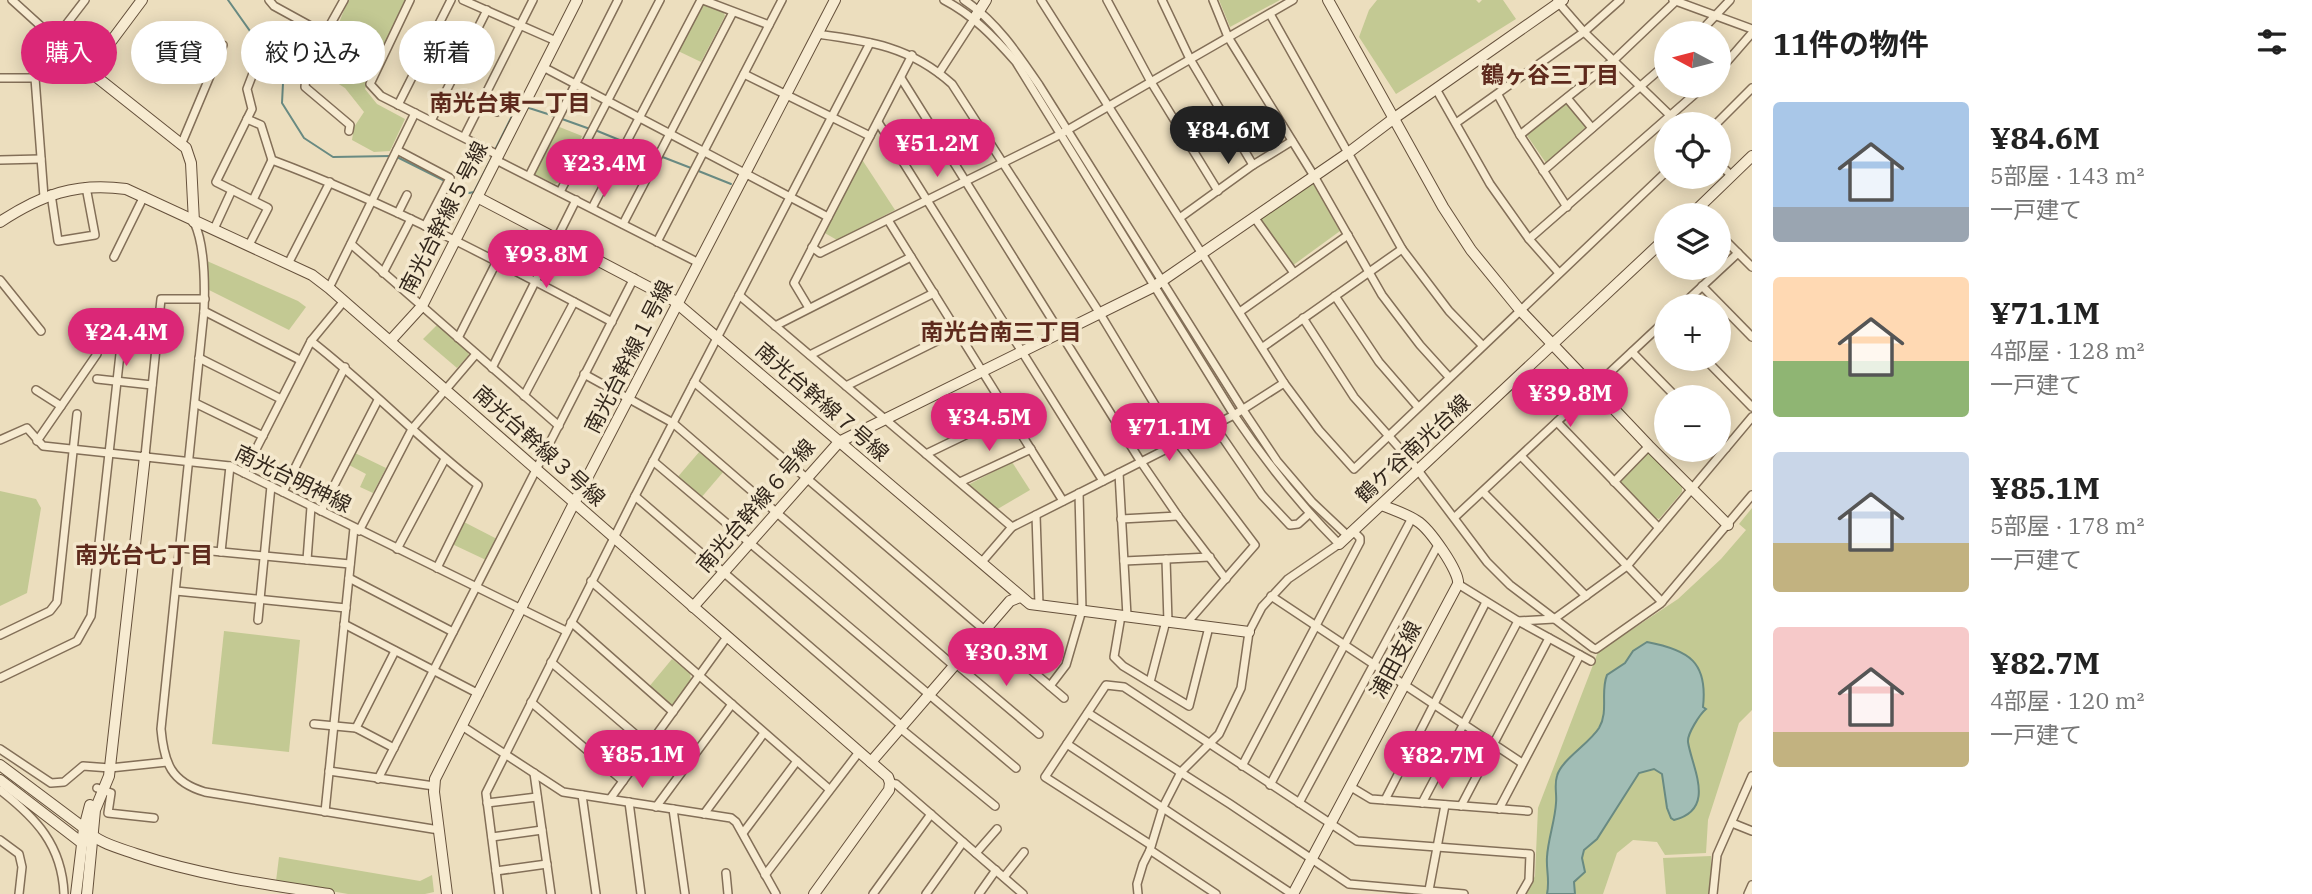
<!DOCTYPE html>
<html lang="ja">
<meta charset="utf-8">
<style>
:root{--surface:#fff;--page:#f2f2f2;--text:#222;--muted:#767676;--accent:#db2777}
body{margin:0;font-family:"IBM Plex Serif","Noto Sans JP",serif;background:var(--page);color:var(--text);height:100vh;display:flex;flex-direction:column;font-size:26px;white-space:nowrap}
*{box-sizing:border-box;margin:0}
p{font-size:23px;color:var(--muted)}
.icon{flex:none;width:38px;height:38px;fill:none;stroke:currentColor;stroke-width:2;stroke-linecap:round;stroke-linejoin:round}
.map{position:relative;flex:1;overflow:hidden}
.sheet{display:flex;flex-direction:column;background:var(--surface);width:560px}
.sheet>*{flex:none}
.top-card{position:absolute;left:21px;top:21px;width:665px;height:63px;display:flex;gap:14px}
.needle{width:46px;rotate:277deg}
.tools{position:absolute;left:1654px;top:21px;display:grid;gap:14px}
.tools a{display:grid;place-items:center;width:77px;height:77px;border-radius:50%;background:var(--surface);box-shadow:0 4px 18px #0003;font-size:35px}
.price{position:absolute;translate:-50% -60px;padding:0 16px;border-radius:24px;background:var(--accent);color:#fff;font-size:23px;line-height:46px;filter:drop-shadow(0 2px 4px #0008)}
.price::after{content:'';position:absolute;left:50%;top:42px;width:21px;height:16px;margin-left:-10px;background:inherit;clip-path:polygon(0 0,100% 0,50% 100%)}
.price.current{background:#222;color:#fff}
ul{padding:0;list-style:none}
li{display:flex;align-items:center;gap:21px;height:175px;padding:0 21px}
li span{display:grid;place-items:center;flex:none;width:196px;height:140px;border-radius:7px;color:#555}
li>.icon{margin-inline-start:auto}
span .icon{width:84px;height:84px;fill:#fffc;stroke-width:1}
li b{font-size:30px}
h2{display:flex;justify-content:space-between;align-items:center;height:84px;padding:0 21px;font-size:30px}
.tag{padding:0 24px;border-radius:32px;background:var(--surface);box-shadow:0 4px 18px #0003;font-size:24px;line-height:63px}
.tag.current{background:var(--accent);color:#fff}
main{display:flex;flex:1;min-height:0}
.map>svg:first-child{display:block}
</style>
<main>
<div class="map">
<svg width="1752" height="894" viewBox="0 0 1752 894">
<rect width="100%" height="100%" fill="#ecdebe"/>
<g fill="#c3c993">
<path d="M348,0H406L365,89L377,104L405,119L390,151L374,152L352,140L354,127L364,112L345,88L323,74L324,49L337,28Z"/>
<path d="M1219,0H1280L1230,27Z"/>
<path d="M1377,0H1476L1479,3L1482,0H1503L1516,19L1396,94L1359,37L1369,10Z"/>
<path d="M704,4L723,11L725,16L701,62L676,50L699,7Z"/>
<path d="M1568,102L1587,126L1546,163L1526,134Z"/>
<path d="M557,126L582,136L560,182L555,184L534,174Z"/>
<path d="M861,158L895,210L837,240L823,232Z"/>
<path d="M1312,182L1340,231L1292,266L1258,218Z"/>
<path d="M207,261L298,301L306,307L289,330L209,290Z"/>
<path d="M437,325L467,351L469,355L457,368L423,339Z"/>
<path d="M700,451L724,471L700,499L676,479Z"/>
<path d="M355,453L386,468L373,493L360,487L366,474L349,465Z"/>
<path d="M1650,453L1682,484V492L1659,519L1650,516L1620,484V479L1644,454Z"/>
<path d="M1012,462L1030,490L996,510L966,486Z"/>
<path d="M0,491L36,499L41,508L27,593L0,606Z"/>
<path d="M1752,508V710L1739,723L1728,758L1708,820L1706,853L1665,855L1657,842L1633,840L1617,853L1603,894H1526L1535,876L1538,808L1598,652L1678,599L1721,559L1746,530L1739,524Z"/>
<path d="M464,522L497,539L486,560L452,544Z"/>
<path d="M224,631L300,640L289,752L212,744Z"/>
<path d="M672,659L690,673L691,680L673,704L668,705L648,688Z"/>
<path d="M1711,856V894H1666L1663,858Z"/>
<path d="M279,857L420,881L432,875L434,892L425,894H348L285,883L276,881Z"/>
</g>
<path fill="#a1bdb5" stroke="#698a82" stroke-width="2" d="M1647,642C1689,650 1708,662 1703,707L1706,709C1700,714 1687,734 1688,742C1692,768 1717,809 1674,820L1671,818L1667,808L1662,774L1654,769L1639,773L1597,839L1584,850L1582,858L1585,872L1574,882L1575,894H1547C1550,880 1546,870 1547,857C1548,839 1555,821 1556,803C1557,794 1554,785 1557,776C1561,760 1589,744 1599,728C1609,711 1600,692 1607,675L1625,663L1633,651Z"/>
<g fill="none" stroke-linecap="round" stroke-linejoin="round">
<g stroke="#698a82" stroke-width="2">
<path d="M228,0L274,65L283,83L282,103L304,138L333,157L391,156"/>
<path d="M529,108L557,117"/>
<path d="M562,119L590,129"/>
<path d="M595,130L622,141"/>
<path d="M628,143L655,153"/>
<path d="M495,150L518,104L520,105"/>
<path d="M660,156L691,168"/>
<path d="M397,157L445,181"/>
<path d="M696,170L731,184"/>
<path d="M450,183L469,193L474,192L493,155"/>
</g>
<g stroke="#836f58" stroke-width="10">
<g id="street">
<path d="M12,0L55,39L85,0"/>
<path d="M269,0L274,6L325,34L307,64L305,87L350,125L349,131"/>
<path d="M410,0L370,84L381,96L498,155"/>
<path d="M463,0L556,41"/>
<path d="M703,0L769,25"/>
<path d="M944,0C973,15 994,37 1016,62L1234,415C1266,462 1299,504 1339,544L1288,579L1262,607L1249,632L1241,688L1219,734L1181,772L1163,807L1150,850L1143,864L1137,884L1138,894"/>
<path d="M964,0C995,20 1018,54 1039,85L1243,410L1277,461L1312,502L1348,536"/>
<path d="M1041,0L1284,383L1319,430L1354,469L1666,172"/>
<path d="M1107,0L1151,82L1218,191"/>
<path d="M1162,0L1190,59L1253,165"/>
<path d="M1213,0L1228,37L1314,176L1382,295L1420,345L1449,377"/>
<path d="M1673,0L1752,29"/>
<path d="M1557,1L1584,32L1679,124"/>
<path d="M1270,14L1402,249L1449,311L1482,345"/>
<path d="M1699,33L1730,0"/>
<path d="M325,34L344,0"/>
<path d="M817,34C870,41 911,47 952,84L1099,312L1178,443L1255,545L1186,624"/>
<path d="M58,53L59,75"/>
<path d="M543,67L828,217"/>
<path d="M1718,72L1752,33"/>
<path d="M939,73L974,19"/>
<path d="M744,74L870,136"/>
<path d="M53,76L89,71"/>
<path d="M0,78H35L44,197"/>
<path d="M901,78L1141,462L1178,516L1226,579"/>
<path d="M1436,89L1490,184L1529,239L1559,273"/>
<path d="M1498,95L1520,135L1567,207"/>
<path d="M1567,98L1592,128"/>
<path d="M481,104L497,112"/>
<path d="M398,105L451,0"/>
<path d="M247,119L261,125L272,160C390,204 501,263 612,322"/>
<path d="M431,121L487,10"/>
<path d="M878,122L1103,481"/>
<path d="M1456,123L1584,32L1620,0"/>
<path d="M1716,124L1752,88"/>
<path d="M1520,135L1614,60L1676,1"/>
<path d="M464,137L533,0"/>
<path d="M181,145L223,45"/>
<path d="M397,150L450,178L425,226"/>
<path d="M0,160L41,159"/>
<path d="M496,160L699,263"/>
<path d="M1718,163L1732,176"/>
<path d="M1543,171L1666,64"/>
<path d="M529,176L618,0"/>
<path d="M560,192L660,0"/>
<path d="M51,194L58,241L95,235L86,187"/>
<path d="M253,200L272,160"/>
<path d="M592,208L701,0"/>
<path d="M398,213L407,195"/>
<path d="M1181,217L1253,165L1292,141"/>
<path d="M1254,217L1294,273"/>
<path d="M888,220L1063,501"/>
<path d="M194,222C205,245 205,285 204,311L161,729C164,763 171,782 205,792L439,830"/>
<path d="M623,224L733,12"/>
<path d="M214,229L232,190"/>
<path d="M1718,233L1752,267"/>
<path d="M1529,239L1704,86"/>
<path d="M657,242L782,0"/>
<path d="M351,244L559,426"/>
<path d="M249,245L268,208L216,182L252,109L247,89L260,55"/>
<path d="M812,247L820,253L1057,136L1293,0"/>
<path d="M114,257L144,196"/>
<path d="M288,264L330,182"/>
<path d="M383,273L411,219"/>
<path d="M0,280L41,331"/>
<path d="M1702,286L1752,337"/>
<path d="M329,288L415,113"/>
<path d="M739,295L1012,527"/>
<path d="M1335,296L1379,362L1418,407"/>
<path d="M1681,306L1738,253"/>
<path d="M809,308L794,283L912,55"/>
<path d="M204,311L300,360"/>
<path d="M1241,311L1348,235"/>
<path d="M1303,318L1354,397L1411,461L1487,562L1510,585L1593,648L1596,649L1660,604L1752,495"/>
<path d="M775,326L911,257"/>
<path d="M458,338L497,261"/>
<path d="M311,341C369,386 420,440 478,485L437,568"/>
<path d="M1263,347L1402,249"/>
<path d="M1632,352L1676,397"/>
<path d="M810,355L934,293"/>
<path d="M199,358L281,399"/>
<path d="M1705,359L1752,407"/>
<path d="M492,368L576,200"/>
<path d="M584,374L673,423L954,666"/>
<path d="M97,379L152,385"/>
<path d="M694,382L1064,698"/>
<path d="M846,386L957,331"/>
<path d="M36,390L61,406"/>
<path d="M524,396L574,302"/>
<path d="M195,403L263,436"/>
<path d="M1557,422L1659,528"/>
<path d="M1214,425L1262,495L1290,525L1298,524L1309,514"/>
<path d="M0,440L27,428L43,446L230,466L566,631"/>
<path d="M1718,440L1726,448"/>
<path d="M37,441L97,354"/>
<path d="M926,454L1009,414"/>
<path d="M145,456L161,299H205"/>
<path d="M1521,456L1662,602"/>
<path d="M653,461L1016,768"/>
<path d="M244,473L311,341L344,301"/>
<path d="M1119,473L1127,616"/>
<path d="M960,482L1031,449"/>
<path d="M1614,482L1649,446"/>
<path d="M283,492L345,367"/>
<path d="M1483,492L1586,596"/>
<path d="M635,496L902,726"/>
<path d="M321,511L378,400"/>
<path d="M1036,515L1039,605"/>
<path d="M1455,517L1666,320"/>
<path d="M1121,519L1178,516"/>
<path d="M359,531L412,429L476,354"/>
<path d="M180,548L350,564"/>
<path d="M397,549L445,459"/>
<path d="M221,552L230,466"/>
<path d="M1166,559L1168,622"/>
<path d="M307,560L311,507"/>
<path d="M1124,561L1210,557"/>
<path d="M981,563L1012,527L1234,415L1284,383"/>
<path d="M349,578L453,632"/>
<path d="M591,581L829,789"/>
<path d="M1458,584L1518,621L1591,661"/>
<path d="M176,591L346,608"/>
<path d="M1271,596L1522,763"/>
<path d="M1121,616L1114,657L1123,666L1189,706L1209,627"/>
<path d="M258,620L271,486"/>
<path d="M571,622L673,712"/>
<path d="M344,624L479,694"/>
<path d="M0,635L50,611L57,602L77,414"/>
<path d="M551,662L649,746"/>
<path d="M956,664L1039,734"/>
<path d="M0,678L77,641L91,616L120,354"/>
<path d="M1150,682L1166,621"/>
<path d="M1050,686L1066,665L1082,610L1079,493"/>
<path d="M531,702L623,781"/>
<path d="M1088,713L1230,804L1349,884L1464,894"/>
<path d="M314,724L356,728L394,748"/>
<path d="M462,726L563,792L731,818L736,822L776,894"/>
<path d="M356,728L395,651"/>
<path d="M900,728L995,806"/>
<path d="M1067,744L1292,894"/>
<path d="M0,749L51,783L64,782L83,766L110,768L167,762"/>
<path d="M1242,766L1360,542V538L1353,531"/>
<path d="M329,771L434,786"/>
<path d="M534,773L551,894"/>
<path d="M378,779L634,278"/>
<path d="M890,783L896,784L1023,894"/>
<path d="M1270,785L1412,518"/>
<path d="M1351,787L1371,799L1528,811"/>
<path d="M97,788L111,793L108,813L154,818"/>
<path d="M0,790C36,818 62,845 64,894"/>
<path d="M582,795L596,894"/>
<path d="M610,799L727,637"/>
<path d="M1385,800L1486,602"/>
<path d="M629,802L641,894"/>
<path d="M487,803L537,797"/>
<path d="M1299,803L1438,545"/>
<path d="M1422,803L1518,621L1554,619L1627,566L1752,417"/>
<path d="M1461,806L1549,638"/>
<path d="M656,807L732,704"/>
<path d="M673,809L685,894"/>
<path d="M1499,809L1580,655"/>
<path d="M325,812L354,528"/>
<path d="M704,814L764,733"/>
<path d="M1732,823L1752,831"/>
<path d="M743,833L797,761"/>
<path d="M492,837L542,830"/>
<path d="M0,840L19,854L22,867L19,894"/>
<path d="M1151,845L1045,777L1106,685L1124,687L1357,841L1530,854L1529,880L1521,894"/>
<path d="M1150,850L1216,894"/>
<path d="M976,853L997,829"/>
<path d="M496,871L547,864"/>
<path d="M726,873L728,894"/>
<path d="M765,875L859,752"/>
<path d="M1004,877L1024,852"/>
<path d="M1429,890L1445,805"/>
<path d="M499,894L486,793L635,496L870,43"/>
<path d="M873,894L931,814"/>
<path d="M926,894L963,842"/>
<path d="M979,894L996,870"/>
<path d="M1713,894L1717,855L1752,776"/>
<path d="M1748,894L1752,885"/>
</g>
</g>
<g stroke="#65503b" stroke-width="12">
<g id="secondary">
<path d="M142,0L89,71L186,148L191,163L194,222"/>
<path d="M1328,0L1443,207L1471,250L1520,310L1649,446L1728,525"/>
<path d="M974,19L986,0"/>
<path d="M477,197L673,300L1030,604L1249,632"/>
<path d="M1691,215L1752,156"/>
<path d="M0,222C41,195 76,182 126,189L312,275L329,288L888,777L890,783L889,790L814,894"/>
<path d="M391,340L422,306L577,0"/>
<path d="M1339,544L1666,238"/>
<path d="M693,607L839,442L1153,287L1348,153L1393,119L1563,0"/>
<path d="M871,762L1010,601L1020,597"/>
<path d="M0,765L84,828C98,843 116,847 136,854C199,875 263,884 329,894"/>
<path d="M0,780L82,843L86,841"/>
<path d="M76,894L84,828L90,805"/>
<path d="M87,894L95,810L109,776L145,456"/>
<path d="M447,894L434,792L435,779L570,511L835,0"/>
<path d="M1293,894L1458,584C1460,572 1429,528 1417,521C1407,514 1393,510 1382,505"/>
</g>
</g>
<use href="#street" stroke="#f7ebd1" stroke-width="7"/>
<use href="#secondary" stroke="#f7ebd1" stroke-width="10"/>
</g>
<g text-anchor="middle" stroke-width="7" stroke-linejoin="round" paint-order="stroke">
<g font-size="21" fill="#33271c" stroke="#f4e8cd">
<text transform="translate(444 218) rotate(-63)" y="7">南光台幹線５号線</text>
<text transform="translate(629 357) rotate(-63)" y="7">南光台幹線１号線</text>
<text transform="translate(822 402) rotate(41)" y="7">南光台幹線７号線</text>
<text transform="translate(539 446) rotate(42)" y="7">南光台幹線３号線</text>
<text transform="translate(1413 449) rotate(-43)" y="7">鶴ケ谷南光台線</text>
<text transform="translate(293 479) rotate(26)" y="7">南光台明神線</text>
<text transform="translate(756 506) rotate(-49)" y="7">南光台幹線６号線</text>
<text transform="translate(1396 660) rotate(-62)" y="7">浦田支線</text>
</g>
<g font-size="23" font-weight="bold" fill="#5e2a1d" stroke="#f4e8cd">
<text x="1550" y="83">鶴ヶ谷三丁目</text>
<text x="510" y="111">南光台東一丁目</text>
<text x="1001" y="340">南光台南三丁目</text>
<text x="144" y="563">南光台七丁目</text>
</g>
</g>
</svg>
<div class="tools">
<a><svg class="needle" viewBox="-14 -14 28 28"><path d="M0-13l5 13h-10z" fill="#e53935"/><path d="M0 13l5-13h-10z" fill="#767676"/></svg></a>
<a><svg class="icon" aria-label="locate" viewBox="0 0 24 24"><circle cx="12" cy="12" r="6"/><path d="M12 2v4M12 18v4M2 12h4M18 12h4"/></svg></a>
<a><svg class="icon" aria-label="layers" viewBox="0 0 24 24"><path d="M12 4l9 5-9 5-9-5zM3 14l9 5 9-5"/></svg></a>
<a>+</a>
<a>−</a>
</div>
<b class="price current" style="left:1228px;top:166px">¥84.6M</b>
<b class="price" style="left:937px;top:179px">¥51.2M</b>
<b class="price" style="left:604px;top:199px">¥23.4M</b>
<b class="price" style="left:546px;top:290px">¥93.8M</b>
<b class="price" style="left:126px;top:368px">¥24.4M</b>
<b class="price" style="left:1570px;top:429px">¥39.8M</b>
<b class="price" style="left:989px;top:453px">¥34.5M</b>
<b class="price" style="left:1169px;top:463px">¥71.1M</b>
<b class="price" style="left:1006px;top:688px">¥30.3M</b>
<b class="price" style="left:642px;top:790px">¥85.1M</b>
<b class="price" style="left:1442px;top:791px">¥82.7M</b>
<div class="top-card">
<a class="tag current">購入</a>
<a class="tag">賃貸</a>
<a class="tag">絞り込み</a>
<a class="tag">新着</a>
</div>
</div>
<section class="sheet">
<h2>11件の物件<svg class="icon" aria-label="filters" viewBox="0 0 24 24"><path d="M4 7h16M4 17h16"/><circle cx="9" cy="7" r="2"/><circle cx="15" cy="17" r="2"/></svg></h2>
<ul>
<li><span style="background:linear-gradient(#a9c7e8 75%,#9aa5b1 0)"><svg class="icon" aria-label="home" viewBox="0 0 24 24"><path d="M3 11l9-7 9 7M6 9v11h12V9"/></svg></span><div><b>¥84.6M</b><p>5部屋 · 143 m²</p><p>一戸建て</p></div></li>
<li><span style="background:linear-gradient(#ffd9b3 60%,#8fb573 0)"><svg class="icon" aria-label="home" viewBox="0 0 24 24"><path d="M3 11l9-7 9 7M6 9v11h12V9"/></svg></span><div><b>¥71.1M</b><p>4部屋 · 128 m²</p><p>一戸建て</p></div></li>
<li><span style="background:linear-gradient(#c9d6e8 65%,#c2b280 0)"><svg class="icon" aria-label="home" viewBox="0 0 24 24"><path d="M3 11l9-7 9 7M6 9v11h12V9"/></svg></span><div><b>¥85.1M</b><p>5部屋 · 178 m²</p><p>一戸建て</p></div></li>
<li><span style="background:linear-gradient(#f6c9c9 75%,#c2b280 0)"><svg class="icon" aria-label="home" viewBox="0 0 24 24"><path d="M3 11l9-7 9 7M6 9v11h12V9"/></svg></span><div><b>¥82.7M</b><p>4部屋 · 120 m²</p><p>一戸建て</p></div></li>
</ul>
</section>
</main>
